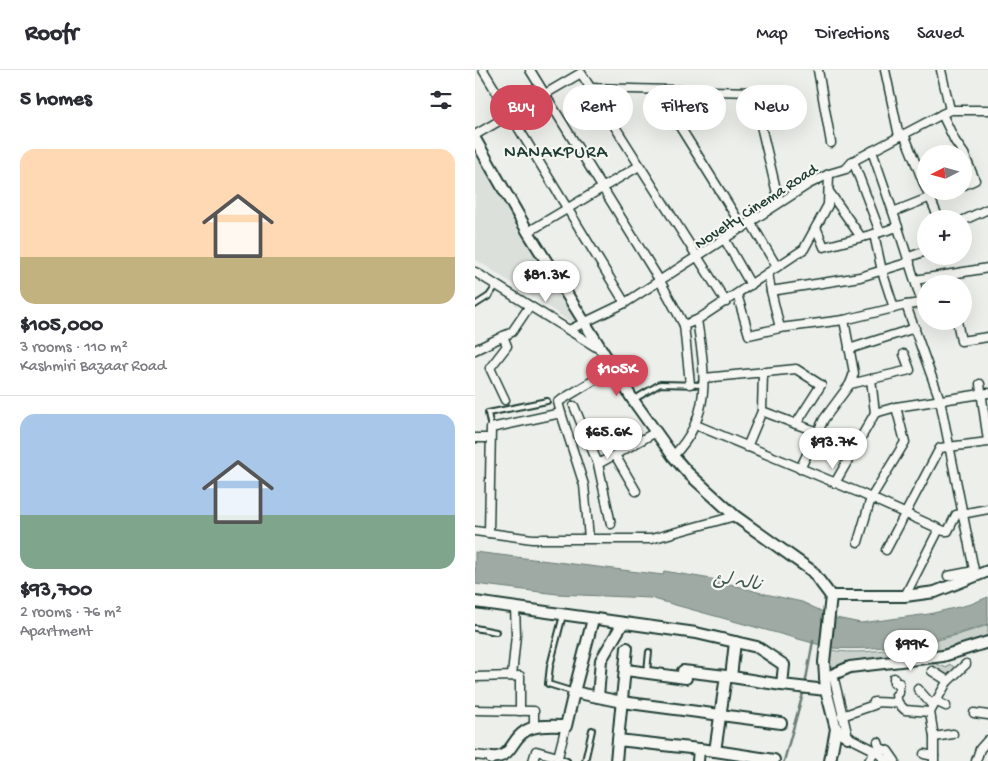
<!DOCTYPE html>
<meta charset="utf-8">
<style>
:root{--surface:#fff;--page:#f2f2f3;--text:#2b2b33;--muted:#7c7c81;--line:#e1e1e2;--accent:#d1495b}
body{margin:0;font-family:"Gochi Hand","Playpen Sans Arabic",sans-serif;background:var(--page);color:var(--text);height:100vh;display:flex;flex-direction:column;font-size:19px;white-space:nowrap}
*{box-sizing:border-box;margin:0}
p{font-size:16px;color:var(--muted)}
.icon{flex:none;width:28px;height:28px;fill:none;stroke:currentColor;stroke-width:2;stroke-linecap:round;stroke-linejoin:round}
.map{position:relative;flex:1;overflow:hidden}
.details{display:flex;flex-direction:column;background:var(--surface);width:475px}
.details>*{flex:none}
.guide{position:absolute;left:15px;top:15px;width:422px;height:45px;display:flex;gap:10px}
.needle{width:32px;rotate:264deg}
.controls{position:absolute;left:442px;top:75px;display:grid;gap:10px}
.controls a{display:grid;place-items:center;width:55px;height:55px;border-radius:50%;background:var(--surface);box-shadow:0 5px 20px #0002;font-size:25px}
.price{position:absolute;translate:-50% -42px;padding:0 11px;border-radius:18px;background:#fff;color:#222;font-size:16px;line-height:32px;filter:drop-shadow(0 1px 2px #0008)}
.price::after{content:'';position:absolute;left:50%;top:30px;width:15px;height:11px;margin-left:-8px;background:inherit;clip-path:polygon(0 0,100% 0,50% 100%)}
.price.active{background:var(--accent);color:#fff}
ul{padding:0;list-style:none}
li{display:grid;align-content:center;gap:10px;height:265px;padding:0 20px}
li+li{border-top:1px solid var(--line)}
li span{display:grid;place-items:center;height:155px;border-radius:15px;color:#555}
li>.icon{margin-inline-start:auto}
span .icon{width:90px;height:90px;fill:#fffc;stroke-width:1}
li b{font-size:21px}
h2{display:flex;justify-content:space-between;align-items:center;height:60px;padding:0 20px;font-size:21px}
.pill{padding:0 18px;border-radius:22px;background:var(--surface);box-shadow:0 5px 20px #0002;font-size:18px;line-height:45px}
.pill.active{background:var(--accent);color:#fff}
header{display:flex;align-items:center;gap:30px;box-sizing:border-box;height:70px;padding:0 25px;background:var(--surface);border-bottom:1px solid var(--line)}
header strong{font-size:24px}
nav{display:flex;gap:28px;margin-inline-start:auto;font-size:18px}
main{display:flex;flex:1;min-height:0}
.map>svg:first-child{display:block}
</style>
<header>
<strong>Roofr</strong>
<nav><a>Map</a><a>Directions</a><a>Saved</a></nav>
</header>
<main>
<section class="details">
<h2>5 homes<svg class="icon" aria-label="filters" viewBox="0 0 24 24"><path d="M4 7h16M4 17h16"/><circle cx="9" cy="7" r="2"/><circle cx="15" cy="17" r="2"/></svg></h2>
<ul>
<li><span style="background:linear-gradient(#ffd9b3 70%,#c2b280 0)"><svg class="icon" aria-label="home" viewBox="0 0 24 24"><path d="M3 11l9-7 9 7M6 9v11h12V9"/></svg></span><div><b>$105,000</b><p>3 rooms · 110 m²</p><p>Kashmiri Bazaar Road</p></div></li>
<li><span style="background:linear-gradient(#a9c7e8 65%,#7fa58c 0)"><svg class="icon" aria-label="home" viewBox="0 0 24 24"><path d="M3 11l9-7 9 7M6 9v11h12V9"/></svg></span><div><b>$93,700</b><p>2 rooms · 76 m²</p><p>Apartment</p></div></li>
</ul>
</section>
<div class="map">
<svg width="513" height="691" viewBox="0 0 513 691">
<rect width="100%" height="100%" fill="#edefea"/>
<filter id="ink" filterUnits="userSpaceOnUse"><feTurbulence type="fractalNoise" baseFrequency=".02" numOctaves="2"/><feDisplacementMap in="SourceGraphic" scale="10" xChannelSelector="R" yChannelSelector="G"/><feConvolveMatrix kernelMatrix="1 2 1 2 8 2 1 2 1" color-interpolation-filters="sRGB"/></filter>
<g filter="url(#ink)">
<path fill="#dce0db" d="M0,79L103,249L97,253L0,189Z"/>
<g fill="#cbd2cc" stroke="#758880">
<path d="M513,555V569L470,583L354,601L355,580C398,588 472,570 513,555Z"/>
<path d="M459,593L472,598L474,594L483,599L474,609L457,600Z"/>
</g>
<path fill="#9faaa4" stroke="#6c7e77" d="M0,482L188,505L189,501L242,510L286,523L327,532L361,548L386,553L454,544L496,534L513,527V554C463,572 409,581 356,578L175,528L82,524L0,514Z"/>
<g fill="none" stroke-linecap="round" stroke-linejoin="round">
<g stroke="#6c7e77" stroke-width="2.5">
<path d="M330,615L338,571"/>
<path d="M309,691L329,620"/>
</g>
<g stroke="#1f3d34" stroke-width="8">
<g id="lane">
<path d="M0,235L14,226L21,216"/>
<path d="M158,330L185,314L229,315"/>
<path d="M16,358L13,343L72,331"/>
<path d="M88,545L75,596L73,614L99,622"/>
<path d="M0,558L21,562"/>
<path d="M172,601L174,582"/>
<path d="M83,687L92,691"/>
<path d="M110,691L117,660"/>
</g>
</g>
<g stroke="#1f3d34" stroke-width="11">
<g id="street">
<path d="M8,0L150,233"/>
<path d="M55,0L185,211L209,255L222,250"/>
<path d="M343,0L356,73"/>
<path d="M410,0L424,66"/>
<path d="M466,0L475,40"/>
<path d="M115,18L278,22L304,132"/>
<path d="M182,20L268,158"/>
<path d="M467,44L480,71L489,84"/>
<path d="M429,64L451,119"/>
<path d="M0,65L106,3L251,232"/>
<path d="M397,81L418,142"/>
<path d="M489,84L500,110L489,115"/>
<path d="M378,91L405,162"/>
<path d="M471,121L418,142L447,233L431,235L465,330L500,505"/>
<path d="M355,123L386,167"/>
<path d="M453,123L464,149"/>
<path d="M489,150L513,139"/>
<path d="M276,153L302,197"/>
<path d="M341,157L349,177L399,164"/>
<path d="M53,162L164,96"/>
<path d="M250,170L276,215"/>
<path d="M434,187L451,181"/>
<path d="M0,202L126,280"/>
<path d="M293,203L296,221L385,207L435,192"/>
<path d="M440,210L513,198"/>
<path d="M296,221L305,258L369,250L431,235"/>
<path d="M262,224L274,265L305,258"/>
<path d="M419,238L407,201L399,164L423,157"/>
<path d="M369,250L379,303L375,314L435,300L429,284"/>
<path d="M482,251L486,271L513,267"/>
<path d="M209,255L215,314"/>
<path d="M94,260L150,233L334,114L354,104L371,99L378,91L475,40H513"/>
<path d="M28,266L32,276L15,298L30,330"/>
<path d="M374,279L440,258"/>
<path d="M0,280L37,262L54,237"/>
<path d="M229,308L321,299L346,315L321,354L287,341L288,302"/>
<path d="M396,309L400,343"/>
<path d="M505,314L513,371"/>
<path d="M99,336L123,394L136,454"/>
<path d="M421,337L513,323"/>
<path d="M86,343L83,332L139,298"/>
<path d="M321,354L343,362"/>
<path d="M221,355L385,423L469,461H473L481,445L513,439"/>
<path d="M0,368H15"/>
<path d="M272,377L287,341"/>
<path d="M140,385L161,421"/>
<path d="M198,386C238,346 230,301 222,250L329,179L353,135L354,104"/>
<path d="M123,394L181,362"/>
<path d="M325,399L349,349L375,314"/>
<path d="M360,413L400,343L421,337L430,372L396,428L383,472"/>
<path d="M0,461L57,469H176L260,446"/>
<path d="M14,463L16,358L86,343L109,415L114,468"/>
<path d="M411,480L465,378L513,372"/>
<path d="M473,506L499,501"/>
<path d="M430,526L464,459"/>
<path d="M457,601L473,611"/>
<path d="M358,605L373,667L399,680L412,691"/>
<path d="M37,606L41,565L40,537"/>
<path d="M0,607L45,606V641"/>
<path d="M419,608V613H424V623L421,625L423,633"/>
<path d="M443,619L457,635"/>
<path d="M460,631L471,636"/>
<path d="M0,640L59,641V658"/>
<path d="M499,643L513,645"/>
<path d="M367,646L399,635V632L423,633L430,640L455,642"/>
<path d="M459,667L478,664"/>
<path d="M403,672L405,678L413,681L420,691"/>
<path d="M449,684L459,686"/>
<path d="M0,685L17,687L16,690"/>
<path d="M58,691L61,681L83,687L91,656"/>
<path d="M394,691L400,681"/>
<path d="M459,691V667L455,642L472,612L491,594"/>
<path d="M501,691L505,679L513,670"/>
</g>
</g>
<g stroke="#1f3d34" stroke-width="14">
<g id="secondary">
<path d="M0,69L53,162L158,330L198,386L213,403L260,446L337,501L356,526"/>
<path d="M356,526H430L460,522L513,501"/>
<path d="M0,532L221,563L282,577L309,595L307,615L351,620"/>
<path d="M151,600L211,608"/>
<path d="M208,601L251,606"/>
<path d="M256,607L260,572"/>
<path d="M350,608L375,597L468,586L513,572"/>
<path d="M99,622L118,549"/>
<path d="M123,627L126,590L148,553"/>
<path d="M361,659L373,667"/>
<path d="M143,670L152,578"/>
<path d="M240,681L299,690"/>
<path d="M17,687C36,689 36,670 49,662C60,654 78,656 91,656L99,622L147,632L306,653"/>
<path d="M141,691L143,670L224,679"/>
<path d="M223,691L224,679L240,681L251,606L307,615"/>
<path d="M355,691L361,659L351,620L349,592L356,526"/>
</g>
</g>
<use href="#lane" stroke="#f6f6f2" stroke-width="4"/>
<use href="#street" stroke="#f6f6f2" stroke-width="8"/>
<use href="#secondary" stroke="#f6f6f2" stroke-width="10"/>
</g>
</g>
<g text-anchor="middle" stroke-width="4.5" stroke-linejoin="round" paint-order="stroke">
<g font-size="16" fill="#1f3d34" stroke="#f6f6f2">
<text transform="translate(280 135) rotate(-33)" y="6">Novelty Cinema Road</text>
</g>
<g font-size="18" letter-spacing="1" fill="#1f3d34" stroke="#f6f6f2">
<text x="81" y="87">NANAKPURA</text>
</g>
<g font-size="18" font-style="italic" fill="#3f5850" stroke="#f6f6f2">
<text transform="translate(263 510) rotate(10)" y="6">نالہ لئ</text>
</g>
</g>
</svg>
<div class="controls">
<a><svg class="needle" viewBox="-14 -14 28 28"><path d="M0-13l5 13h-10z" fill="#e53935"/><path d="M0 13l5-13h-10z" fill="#7c7c81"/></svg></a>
<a>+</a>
<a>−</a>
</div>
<b class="price" style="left:71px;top:233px">$81.3K</b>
<b class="price active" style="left:142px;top:327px">$105K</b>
<b class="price" style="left:133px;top:390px">$65.6K</b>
<b class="price" style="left:358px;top:400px">$93.7K</b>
<b class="price" style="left:436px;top:602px">$99K</b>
<div class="guide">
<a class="pill active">Buy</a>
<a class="pill">Rent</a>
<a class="pill">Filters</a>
<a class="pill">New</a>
</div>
</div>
</main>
